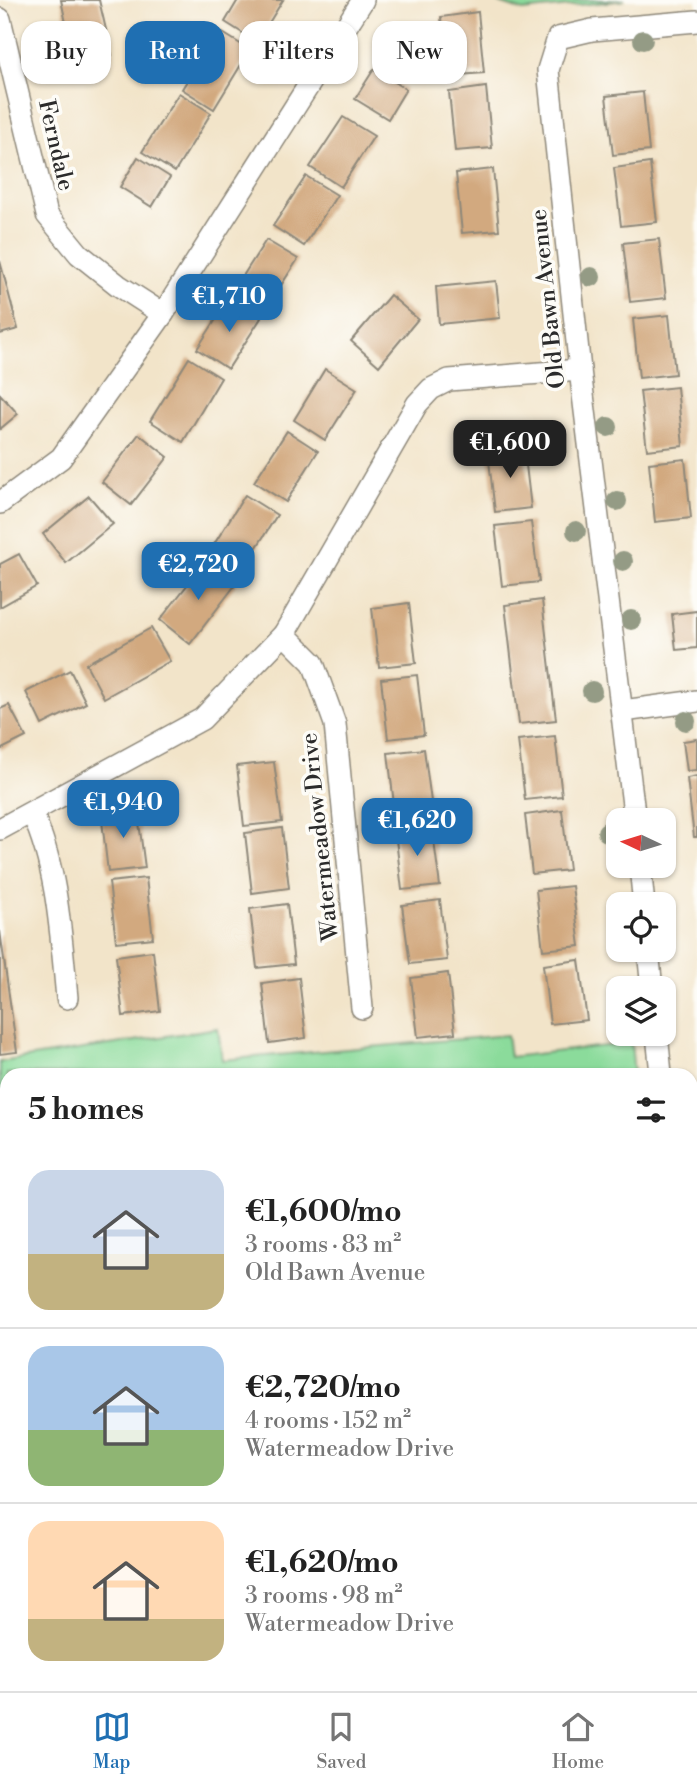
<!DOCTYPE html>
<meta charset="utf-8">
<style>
:root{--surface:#fff;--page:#f2f2f2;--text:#222;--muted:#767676;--line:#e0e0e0;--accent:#1f6fb2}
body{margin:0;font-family:"Libre Bodoni",serif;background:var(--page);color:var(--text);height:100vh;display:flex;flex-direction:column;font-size:26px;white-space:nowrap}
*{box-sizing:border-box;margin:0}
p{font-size:23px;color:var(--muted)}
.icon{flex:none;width:38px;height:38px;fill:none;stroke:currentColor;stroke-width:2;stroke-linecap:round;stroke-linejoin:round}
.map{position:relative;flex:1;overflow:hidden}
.sheet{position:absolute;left:0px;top:1068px;width:698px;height:625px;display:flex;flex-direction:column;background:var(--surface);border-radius:21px 21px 0 0;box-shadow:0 2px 5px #0004}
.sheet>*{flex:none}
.top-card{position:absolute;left:21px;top:21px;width:656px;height:63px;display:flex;gap:14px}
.needle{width:46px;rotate:274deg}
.buttons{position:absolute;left:606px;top:808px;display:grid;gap:14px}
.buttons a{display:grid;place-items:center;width:70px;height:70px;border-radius:14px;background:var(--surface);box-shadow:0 2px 5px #0004;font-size:35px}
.price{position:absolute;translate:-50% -60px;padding:0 16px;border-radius:14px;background:var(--accent);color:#fff;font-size:23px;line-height:46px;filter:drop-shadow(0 2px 4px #0008)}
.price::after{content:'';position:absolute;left:50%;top:42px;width:21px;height:16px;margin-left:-10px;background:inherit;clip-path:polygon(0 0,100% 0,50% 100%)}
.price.active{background:#222;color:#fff}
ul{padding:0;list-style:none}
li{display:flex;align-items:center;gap:21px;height:175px;padding:0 28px}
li+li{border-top:2px solid var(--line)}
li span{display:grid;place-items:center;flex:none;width:196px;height:140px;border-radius:21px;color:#555}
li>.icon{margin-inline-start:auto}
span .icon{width:84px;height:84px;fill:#fffc;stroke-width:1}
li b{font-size:30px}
h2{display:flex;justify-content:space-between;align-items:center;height:84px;padding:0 28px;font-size:30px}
.pill{padding:0 24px;border-radius:21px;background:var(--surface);box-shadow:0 2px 5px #0004;font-size:24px;line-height:63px}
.pill.active{background:var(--accent);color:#fff}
.menu{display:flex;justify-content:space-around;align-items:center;height:98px;border-top:2px solid var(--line);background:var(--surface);font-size:19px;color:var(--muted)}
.menu a{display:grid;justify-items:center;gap:4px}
.menu .active{color:var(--accent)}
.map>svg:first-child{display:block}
</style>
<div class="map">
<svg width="697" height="1691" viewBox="0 0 697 1691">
<rect width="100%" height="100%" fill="#fdfcf7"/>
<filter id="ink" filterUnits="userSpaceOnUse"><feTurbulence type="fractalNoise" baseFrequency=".0143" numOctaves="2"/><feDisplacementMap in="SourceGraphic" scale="14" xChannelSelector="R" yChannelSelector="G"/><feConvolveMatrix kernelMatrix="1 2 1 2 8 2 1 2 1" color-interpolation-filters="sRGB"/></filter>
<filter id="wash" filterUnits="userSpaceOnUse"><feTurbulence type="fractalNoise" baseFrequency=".00686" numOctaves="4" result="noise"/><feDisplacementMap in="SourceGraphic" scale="28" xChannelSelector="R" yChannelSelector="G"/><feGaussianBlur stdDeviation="1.57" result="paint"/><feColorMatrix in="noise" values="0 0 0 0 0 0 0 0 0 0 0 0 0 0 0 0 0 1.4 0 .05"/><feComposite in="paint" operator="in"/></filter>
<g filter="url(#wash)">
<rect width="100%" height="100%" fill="#f2e4c9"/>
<g fill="#8bdb9b" stroke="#5b8363" stroke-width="2">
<path d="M491,0H625L523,11Z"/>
<path d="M218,1028L222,1060L507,1035L510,1057L631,1043L634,1074H7V1231H0V1062Z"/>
<path d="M697,1590V1691H514L512,1685H691V1591Z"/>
</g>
<g id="blocks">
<g fill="#d2a97f">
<path d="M61,0H99L112,55L75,64Z"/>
<path d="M238,0H283L257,42L225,22Z"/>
<path d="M478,12L484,73L447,76L441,17Z"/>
<path d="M218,30L250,50L214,109L182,89Z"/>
<path d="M374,69L406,89L388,119L355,99Z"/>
<path d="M486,87L492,148L455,151L449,92Z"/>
<path d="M643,92L649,151L613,155L606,96Z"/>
<path d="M179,93L211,113L175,172L142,152Z"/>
<path d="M343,117L374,136L341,187L310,167Z"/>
<path d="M138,157L170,177L152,207L120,187Z"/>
<path d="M650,163L657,222L621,226L614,168Z"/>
<path d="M493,169L499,230L462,233L456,173Z"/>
<path d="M306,176L337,195L304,246L273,226Z"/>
<path d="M659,239L666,298L630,302L623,243Z"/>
<path d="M266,240L298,259L265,310L234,290Z"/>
<path d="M0,261L18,329L0,334Z"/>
<path d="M496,281L500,318L439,324L436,287Z"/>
<path d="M390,295L418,319L379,366L351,341Z"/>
<path d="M229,299L261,318L228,369L197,349Z"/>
<path d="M669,315L675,374L639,378L633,319Z"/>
<path d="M189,358L221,378L183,442L150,421Z"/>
<path d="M325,369L357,389L325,440L294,420Z"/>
<path d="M677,387L683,446L647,450L640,391Z"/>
<path d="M0,394L18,414L0,429Z"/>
<path d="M287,431L318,451L286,502L254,482Z"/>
<path d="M139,434L168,457L131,505L102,482Z"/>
<path d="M524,448L531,508L495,512L488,452Z"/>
<path d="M685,459L691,518L655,522L649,463Z"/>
<path d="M245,495L277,515L245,566L213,546Z"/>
<path d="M89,496L113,524L66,563L43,534Z"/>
<path d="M531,522L539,582L502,586L495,526Z"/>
<path d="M19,554L37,586L0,607V564Z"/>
<path d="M206,561L236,584L190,644L160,620Z"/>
<path d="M542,600L556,720L519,724L505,605Z"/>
<path d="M409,603L416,663L379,667L372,608Z"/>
<path d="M697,611V648L676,650L672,614Z"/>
<path d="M151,628L170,661L104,698L86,664Z"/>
<path d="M70,670L86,703L42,725L26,692Z"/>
<path d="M417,675L424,735L388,739L381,679Z"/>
<path d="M9,705L26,737L0,750V709Z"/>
<path d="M555,736L562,796L525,800L518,740Z"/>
<path d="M697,739V770L687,771L683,741Z"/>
<path d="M424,749L432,809L395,813L388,753Z"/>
<path d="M274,762L282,822L244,826L237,766Z"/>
<path d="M697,776V837H694L687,778Z"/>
<path d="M137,807L145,868L108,872L101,812Z"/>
<path d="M562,810L569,870L532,874L525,815Z"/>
<path d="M432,826L440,886L402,890L395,831Z"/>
<path d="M282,828L289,888L252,893L245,833Z"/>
<path d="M146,878L153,938L116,942L109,882Z"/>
<path d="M572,886L580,946L543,950L536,890Z"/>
<path d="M440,900L447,960L410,964L402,905Z"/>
<path d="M287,904L294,964L257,968L250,909Z"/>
<path d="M0,931L17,1052L0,1054Z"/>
<path d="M153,951L160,1011L123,1016L116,956Z"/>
<path d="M579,960L587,1020L550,1024L543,965Z"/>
<path d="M448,973L455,1033L418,1037L411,978Z"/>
<path d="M299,978L306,1038L269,1043L262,983Z"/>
<rect x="0" y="1274" width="7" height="37"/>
<rect x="0" y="1424" width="7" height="37"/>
<path d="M7,1623V1673L0,1666V1631Z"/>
<path d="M65,1685H101L113,1691H62Z"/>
</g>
</g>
</g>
<g filter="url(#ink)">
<use href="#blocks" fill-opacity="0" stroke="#8e887a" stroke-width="2"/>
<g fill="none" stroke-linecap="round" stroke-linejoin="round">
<g stroke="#8e887a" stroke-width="24">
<g id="street">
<path d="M0,19L47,215L79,254L118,285L163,314"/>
<path d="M0,503L61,458L163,314L363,0"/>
<path d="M284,634L313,663L335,724L362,1008"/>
<path d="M623,711L697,701"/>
<path d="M32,813C58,869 61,937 67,998"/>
<path d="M635,821L580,370L548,70L558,38L592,30L697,21"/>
<path d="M0,829L202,719L284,634L417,404L431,389L449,380L580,370"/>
<path d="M640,866L644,905"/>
<path d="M648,950L652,989"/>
<path d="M657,1034L661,1074"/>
<path d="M0,1137H7"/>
<path d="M691,1286L697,1328"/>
<path d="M0,1373H7"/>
</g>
</g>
<use href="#street" stroke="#fff" stroke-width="21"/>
</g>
<g fill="#949b85">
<circle cx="643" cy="40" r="10"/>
<circle cx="591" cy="277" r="10"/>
<circle cx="608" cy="427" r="10"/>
<circle cx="617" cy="501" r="10"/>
<circle cx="576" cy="531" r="10"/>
<circle cx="623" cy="561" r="10"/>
<circle cx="631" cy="620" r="10"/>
<circle cx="592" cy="691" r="10"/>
<circle cx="686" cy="721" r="10"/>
<circle cx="607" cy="832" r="10"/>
</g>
</g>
<g text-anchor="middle" stroke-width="7" stroke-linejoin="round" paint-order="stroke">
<g font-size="23" fill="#2b2b2b" stroke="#fdfcf7">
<text transform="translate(57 145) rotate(77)" y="8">Ferndale</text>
<text transform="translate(547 299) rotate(-96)" y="8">Old Bawn Avenue</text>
<text transform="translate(319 837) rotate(-96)" y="8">Watermeadow Drive</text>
</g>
</g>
</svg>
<div class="buttons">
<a><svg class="needle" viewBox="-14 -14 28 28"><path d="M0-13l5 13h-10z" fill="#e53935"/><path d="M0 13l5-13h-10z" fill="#767676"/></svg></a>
<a><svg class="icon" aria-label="locate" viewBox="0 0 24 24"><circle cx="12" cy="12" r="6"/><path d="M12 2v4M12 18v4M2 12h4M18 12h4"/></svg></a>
<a><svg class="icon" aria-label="layers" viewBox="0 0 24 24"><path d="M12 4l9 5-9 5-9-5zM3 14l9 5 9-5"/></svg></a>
</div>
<b class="price" style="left:229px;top:334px">€1,710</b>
<b class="price active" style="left:510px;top:480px">€1,600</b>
<b class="price" style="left:198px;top:602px">€2,720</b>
<b class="price" style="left:123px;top:840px">€1,940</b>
<b class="price" style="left:417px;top:858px">€1,620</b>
<div class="top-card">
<a class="pill">Buy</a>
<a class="pill active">Rent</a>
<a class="pill">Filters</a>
<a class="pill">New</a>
</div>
<section class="sheet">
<h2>5 homes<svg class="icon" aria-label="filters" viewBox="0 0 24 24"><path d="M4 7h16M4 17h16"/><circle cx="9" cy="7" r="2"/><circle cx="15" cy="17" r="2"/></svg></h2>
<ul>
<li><span style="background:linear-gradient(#c9d6e8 60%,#c2b280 0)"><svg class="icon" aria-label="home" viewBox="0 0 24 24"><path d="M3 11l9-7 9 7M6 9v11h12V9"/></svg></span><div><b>€1,600/mo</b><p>3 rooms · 83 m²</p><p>Old Bawn Avenue</p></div></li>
<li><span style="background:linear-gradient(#a9c7e8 60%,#8fb573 0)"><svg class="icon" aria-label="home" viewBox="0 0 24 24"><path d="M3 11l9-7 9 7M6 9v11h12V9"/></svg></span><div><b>€2,720/mo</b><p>4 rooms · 152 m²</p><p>Watermeadow Drive</p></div></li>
<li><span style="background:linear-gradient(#ffd9b3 70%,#c2b280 0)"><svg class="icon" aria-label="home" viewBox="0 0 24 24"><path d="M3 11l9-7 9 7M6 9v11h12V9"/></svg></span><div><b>€1,620/mo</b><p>3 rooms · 98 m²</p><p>Watermeadow Drive</p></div></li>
</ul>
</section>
</div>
<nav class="menu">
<a class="active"><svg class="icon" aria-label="map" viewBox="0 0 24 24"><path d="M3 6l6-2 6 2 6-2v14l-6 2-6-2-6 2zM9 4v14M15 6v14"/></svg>Map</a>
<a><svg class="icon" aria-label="saved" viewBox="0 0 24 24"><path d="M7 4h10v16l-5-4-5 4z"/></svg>Saved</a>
<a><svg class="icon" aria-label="home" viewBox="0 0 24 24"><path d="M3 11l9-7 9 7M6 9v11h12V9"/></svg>Home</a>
</nav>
